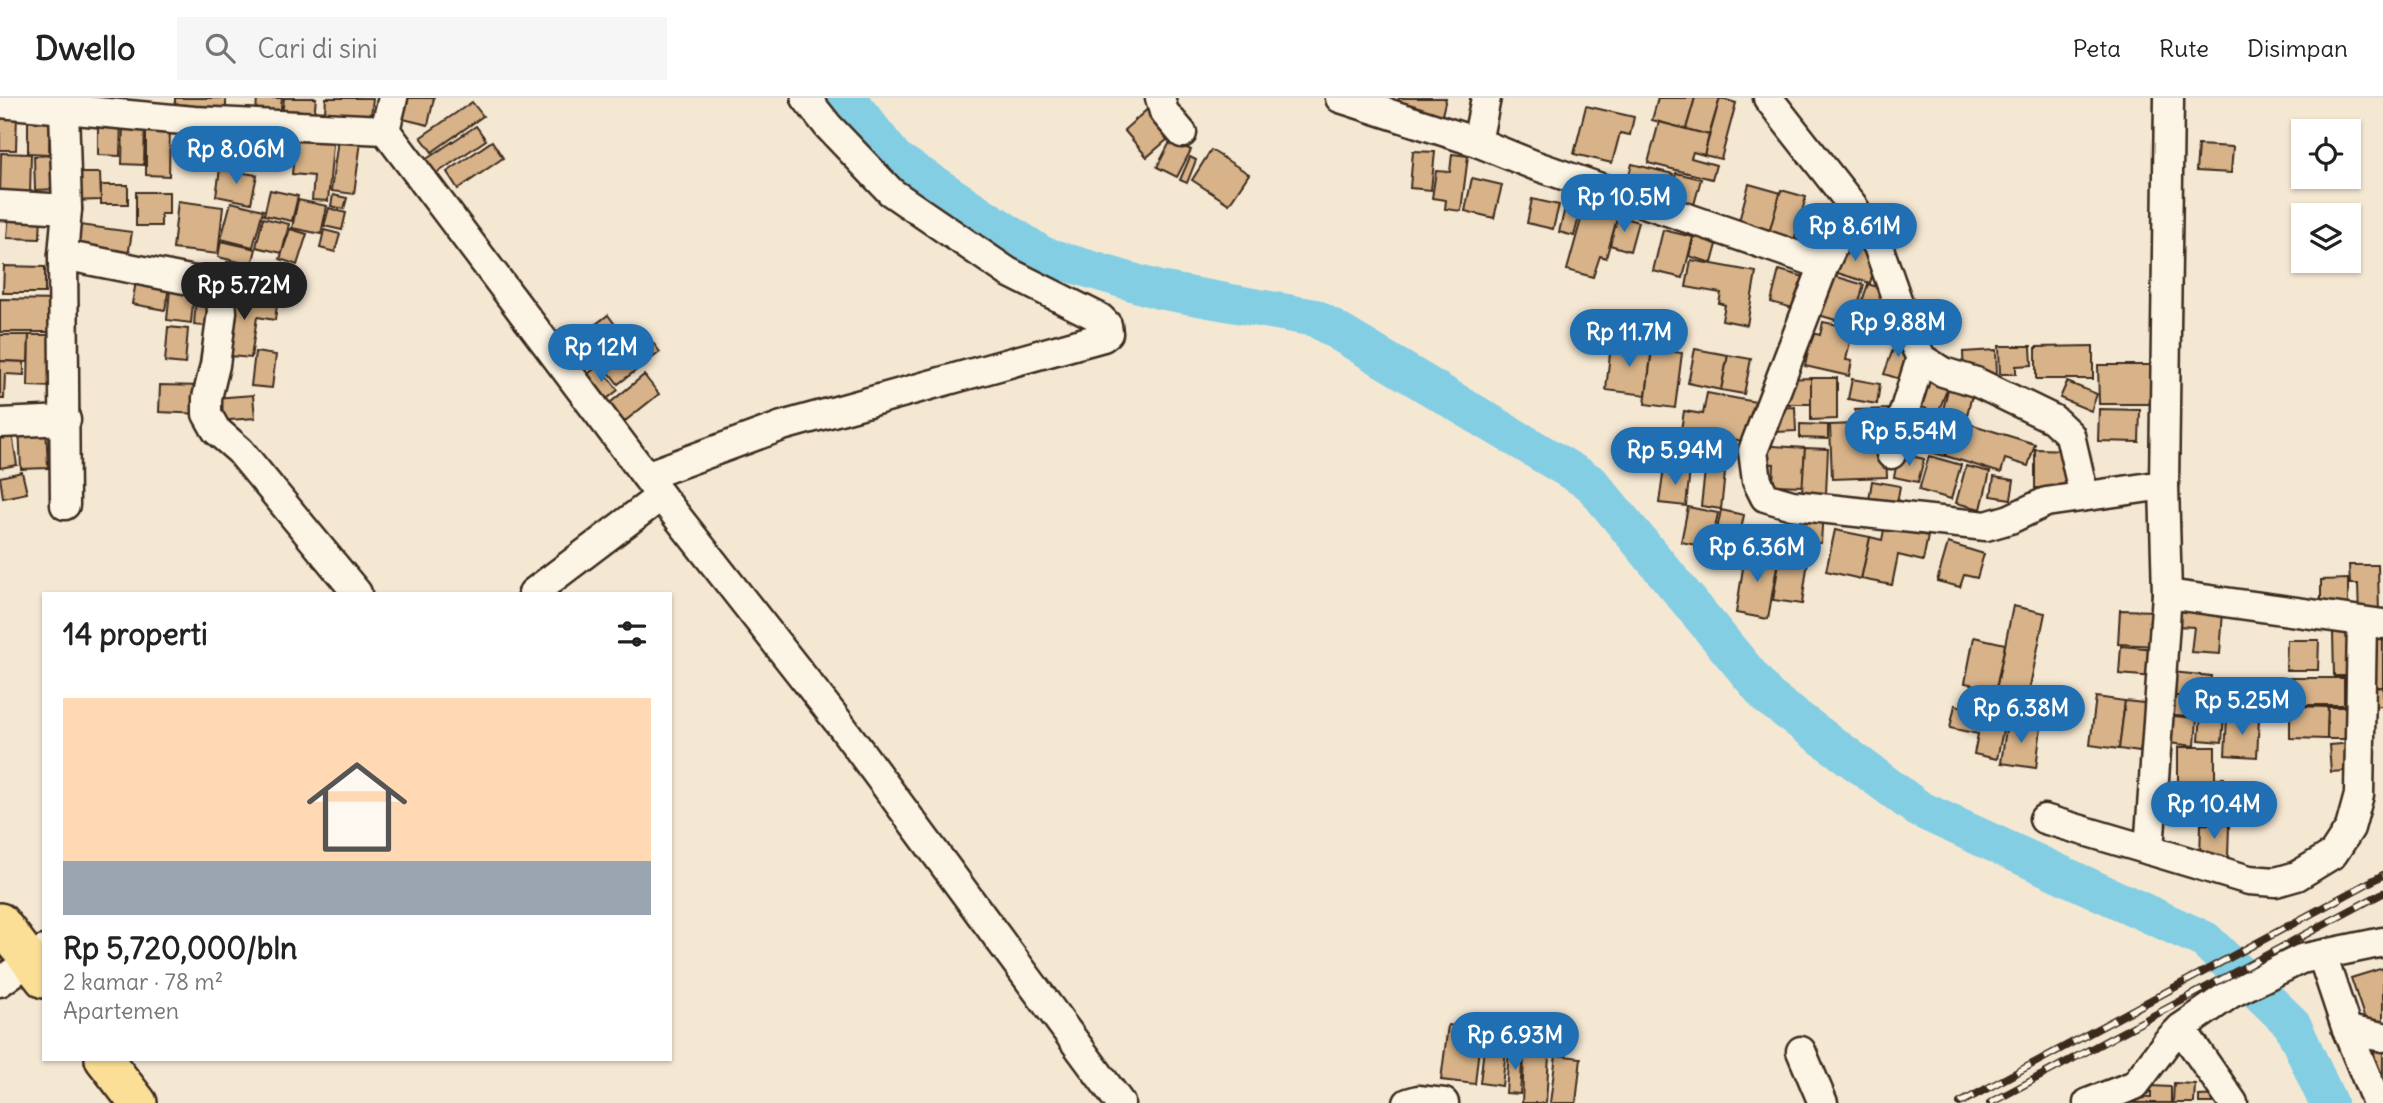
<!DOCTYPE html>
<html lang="id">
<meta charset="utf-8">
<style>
:root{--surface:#fff;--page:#f6f6f6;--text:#222;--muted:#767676;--line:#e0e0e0;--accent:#1f6fb2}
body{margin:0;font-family:Delius,sans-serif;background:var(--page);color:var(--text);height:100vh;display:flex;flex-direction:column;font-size:26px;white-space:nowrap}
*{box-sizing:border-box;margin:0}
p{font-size:23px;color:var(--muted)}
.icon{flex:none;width:38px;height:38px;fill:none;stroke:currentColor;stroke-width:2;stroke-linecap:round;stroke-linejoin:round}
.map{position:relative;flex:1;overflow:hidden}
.panel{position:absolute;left:42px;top:494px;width:630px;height:469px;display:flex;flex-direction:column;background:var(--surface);border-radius:0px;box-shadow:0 2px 5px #0004}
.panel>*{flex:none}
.fabs{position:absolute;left:2291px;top:21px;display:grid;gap:14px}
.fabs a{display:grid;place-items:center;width:70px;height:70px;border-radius:0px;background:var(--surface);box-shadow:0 2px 5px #0004;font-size:35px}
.price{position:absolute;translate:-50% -60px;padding:0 16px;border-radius:24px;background:var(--accent);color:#fff;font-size:23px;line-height:46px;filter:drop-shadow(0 2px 4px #0008)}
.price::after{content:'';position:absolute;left:50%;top:42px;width:21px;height:16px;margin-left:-10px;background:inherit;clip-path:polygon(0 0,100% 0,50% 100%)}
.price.selected{background:#222;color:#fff}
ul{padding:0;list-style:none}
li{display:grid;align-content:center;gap:14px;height:371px;padding:0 21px}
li+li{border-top:2px solid var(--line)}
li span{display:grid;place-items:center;height:217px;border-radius:0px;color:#555}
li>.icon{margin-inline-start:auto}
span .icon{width:126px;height:126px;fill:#fffc;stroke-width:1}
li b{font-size:30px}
h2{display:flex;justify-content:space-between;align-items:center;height:84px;padding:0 21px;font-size:30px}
header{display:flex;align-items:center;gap:42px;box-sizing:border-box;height:98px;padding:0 35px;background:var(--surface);border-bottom:2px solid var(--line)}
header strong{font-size:33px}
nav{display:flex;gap:38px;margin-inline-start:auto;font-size:24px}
.search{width:490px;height:63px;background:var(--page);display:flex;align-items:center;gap:18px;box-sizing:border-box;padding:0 24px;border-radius:0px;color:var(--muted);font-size:26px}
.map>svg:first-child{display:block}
</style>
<header>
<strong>Dwello</strong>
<div class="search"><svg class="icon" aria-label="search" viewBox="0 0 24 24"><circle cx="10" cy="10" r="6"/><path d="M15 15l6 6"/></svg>Cari di sini</div>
<nav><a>Peta</a><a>Rute</a><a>Disimpan</a></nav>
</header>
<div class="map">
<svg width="2383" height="1005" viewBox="0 0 2383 1005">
<rect width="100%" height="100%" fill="#f5e8d3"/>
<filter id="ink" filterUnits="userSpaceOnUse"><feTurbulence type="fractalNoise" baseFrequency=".0143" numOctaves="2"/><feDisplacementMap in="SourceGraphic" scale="14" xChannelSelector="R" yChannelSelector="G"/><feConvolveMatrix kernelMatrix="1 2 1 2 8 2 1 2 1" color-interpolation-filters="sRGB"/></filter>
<g filter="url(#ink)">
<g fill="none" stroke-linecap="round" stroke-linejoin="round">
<path stroke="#84cee4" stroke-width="38" d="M847,0L895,61L1042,157L1159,192L1315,220L1591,385L1768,599L1919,711L2205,842L2292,926L2328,1005"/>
</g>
<g fill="#d8b389" stroke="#3b2a1e" stroke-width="2">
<path d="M175,0H226V12L186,13V7L175,8Z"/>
<path d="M257,0H282L280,18L256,15Z"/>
<path d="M284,0H316L314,19L282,17Z"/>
<path d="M326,0H373L371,18L325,14Z"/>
<path d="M400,0H434L428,27L395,19Z"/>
<path d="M1399,0H1446L1439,30L1395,16Z"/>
<path d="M1658,0H1695L1686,31L1652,22Z"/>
<path d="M1695,0H1720L1709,37L1686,31Z"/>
<path d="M1720,0L1736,5L1721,61L1704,57Z"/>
<path d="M472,4L483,18L432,54L421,39Z"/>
<path d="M1151,8L1175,35L1147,59L1124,32Z"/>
<path d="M1586,8L1634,19L1630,37L1620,35L1612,65L1574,56Z"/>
<path d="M0,14L17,15L16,52H0Z"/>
<path d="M28,18H50L49,56L28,55Z"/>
<path d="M98,20H121L120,58L98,57Z"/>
<path d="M123,23H145L144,67L122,66Z"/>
<path d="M146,24L170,25L169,78L146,77Z"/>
<path d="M1659,24L1709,37L1704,57L1693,54L1691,60L1716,67L1712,81L1648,65Z"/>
<path d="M476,28L486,42L428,81L419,66Z"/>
<path d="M185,34L208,36L206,66L183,65Z"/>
<path d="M339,34L362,36L354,96L331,93Z"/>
<path d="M296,36H334L328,103L312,102L314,78L292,76Z"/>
<path d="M1171,42L1191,52L1177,79L1157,69Z"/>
<path d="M492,43L503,60L458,91L447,74Z"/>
<path d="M2198,47L2233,49L2231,75L2196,73Z"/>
<path d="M1211,52L1249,76L1229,106L1192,82Z"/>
<path d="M1413,53L1435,54L1431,92L1410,90Z"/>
<path d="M1,55L31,56L30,99L0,98Z"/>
<path d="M1452,56L1468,58L1461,113L1445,111L1446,102L1432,100L1436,73L1450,74Z"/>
<path d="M58,57V91L35,92L34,58Z"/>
<path d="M1190,59L1196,62L1187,85L1180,82Z"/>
<path d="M1632,66L1673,76L1665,105L1624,95Z"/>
<path d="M220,71L257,77L251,105L216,98Z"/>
<path d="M70,75H100L101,102L70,103Z"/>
<path d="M1676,75L1701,81L1692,114L1667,107Z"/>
<path d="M1472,80L1502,87L1494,120L1465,113Z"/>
<path d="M1749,86L1781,95L1770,132L1739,123Z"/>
<rect x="101" y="87" width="27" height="19"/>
<path d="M270,92L298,98L292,123L264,117Z"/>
<path d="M1781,92L1806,99L1793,146L1768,139Z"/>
<path d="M136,94H169V116H161V128H136Z"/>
<path d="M333,97L347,100L344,111L331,108Z"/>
<path d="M1568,98L1583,103L1574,138L1559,134Z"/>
<path d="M1587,100L1620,110L1606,160L1600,158L1593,179L1567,172Z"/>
<path d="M1532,101L1559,107L1553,131L1527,125Z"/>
<path d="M298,102L327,108L321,136L292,130Z"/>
<path d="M178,103L223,109L218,156L173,151Z"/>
<path d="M231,104L263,112L253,149L221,141Z"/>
<path d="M329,110L346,115L342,132L324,128Z"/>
<path d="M9,114L41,115L40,141L7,140Z"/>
<path d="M1618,118L1638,124L1630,153L1610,147Z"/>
<path d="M263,120L289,126L282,155L256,149Z"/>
<path d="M72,126L132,134L127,164L68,156Z"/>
<path d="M290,131L307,136L297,167L280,161Z"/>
<path d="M324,132L340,136L335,154L320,150Z"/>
<path d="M1663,132L1693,139L1683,180L1653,173Z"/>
<path d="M1696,132L1719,139L1712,165L1689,158Z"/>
<path d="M221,143L256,151L252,167L218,159Z"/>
<path d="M1840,145L1878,157L1870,185L1831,173Z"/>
<path d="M1691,162L1756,174L1747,227L1722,222L1725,207L1719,205L1721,195L1686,189Z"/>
<path d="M227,164L258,170L253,192L222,185Z"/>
<path d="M4,168L45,169V195H3Z"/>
<path d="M138,172L171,178L165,212L132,206Z"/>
<path d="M1779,172L1808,180L1800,212L1771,204Z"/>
<path d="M1831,177L1864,187L1852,227L1819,217Z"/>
<path d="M171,182L195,184L191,225L167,222Z"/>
<path d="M1868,186L1895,195L1903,217L1893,244L1853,230Z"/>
<path d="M197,188L221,190L217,229L194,227Z"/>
<path d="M228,193L278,199L275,222L257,219L251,260L220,257Z"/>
<path d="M0,201L60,202L59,234H0Z"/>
<path d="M608,217L625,240L580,273L563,251Z"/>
<path d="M1823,224L1853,230L1846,262L1852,263L1849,278L1805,268L1812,235L1820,237Z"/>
<path d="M168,229L188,231L185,266L165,264Z"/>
<path d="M562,231L569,240L558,248L551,239Z"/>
<path d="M0,237H29L28,264L0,263Z"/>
<path d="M29,237H57L56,289L28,288Z"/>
<path d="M1897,240L1912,245L1900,281L1884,276Z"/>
<path d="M650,241L660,254L618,286L608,273Z"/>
<path d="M1611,246L1652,251L1646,297L1606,292Z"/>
<path d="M1999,248H2031L2032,267L2016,268V276H2000Z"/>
<path d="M2093,248V281H2036V249Z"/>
<path d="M1652,251L1682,255L1675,310L1645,306Z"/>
<path d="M1695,251L1728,257L1721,292L1688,285Z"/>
<path d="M1996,252L1997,278L1964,279L1963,254Z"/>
<path d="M255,254L276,257L272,290L251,288Z"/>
<path d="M1728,257L1751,261L1744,296L1721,292Z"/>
<path d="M0,263L24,264V277L5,276L4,301H0Z"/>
<path d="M599,267L618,292L603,304L583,280Z"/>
<path d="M2098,267H2156V306H2099Z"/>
<path d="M644,277L659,296L620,327L605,309Z"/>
<path d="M1923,277L1949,286L1938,315L1913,306Z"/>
<path d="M1811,280H1837V321L1811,322Z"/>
<path d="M1811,280V306H1786V281Z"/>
<path d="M1852,281L1880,286L1877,306L1848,301Z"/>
<path d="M1950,283L1974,289L1967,317L1943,312Z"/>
<path d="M2067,284L2097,296L2091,313L2060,300Z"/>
<path d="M160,287L203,288L202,316L159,314Z"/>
<path d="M1707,295L1756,304L1748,344L1681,332L1684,313L1703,316Z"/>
<path d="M253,297L255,320L217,323L215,300Z"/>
<path d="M1795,309L1796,333L1776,334L1775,310Z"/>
<path d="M1893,311L1885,335L1887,379L1832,381L1830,327L1856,326L1855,312Z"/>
<path d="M1907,311L1954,323L1945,358L1898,346Z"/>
<path d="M2099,311L2140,312L2139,344L2098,343Z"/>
<path d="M1957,322L2035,346L2028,368L2005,361L2001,375L1946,358Z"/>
<path d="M1800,326L1828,327V341L1800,340Z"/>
<path d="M46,327L48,370L21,371L19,328Z"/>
<path d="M12,335L17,367L0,370V337Z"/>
<path d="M1668,340L1703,345L1700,370L1665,365Z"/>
<path d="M1759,347L1805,350L1803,388L1773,387L1774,366L1758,365Z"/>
<path d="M1805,350L1828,351L1826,396L1802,394Z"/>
<path d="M2035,351L2074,352V390H2035Z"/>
<path d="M1899,355L1924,361L1918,384L1894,379Z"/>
<path d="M1929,358L1961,367L1951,401L1919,392Z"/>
<path d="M1966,368L1990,374L1981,411L1956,405Z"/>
<path d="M1664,369L1690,372L1686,408L1659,405Z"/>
<path d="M1705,373L1725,375L1721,411L1701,408Z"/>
<path d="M22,374L27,395L3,400L0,379Z"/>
<path d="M1994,379L2014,382L2011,401L1991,398Z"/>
<path d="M1872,383L1900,388L1897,406L1869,402Z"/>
<path d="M1688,409L1718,415L1711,450L1681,444Z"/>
<path d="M1721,412L1744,417L1735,461L1712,456Z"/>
<path d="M1823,412L1821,445L1788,444L1789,420Z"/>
<path d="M1887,417L1909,422L1906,434L1928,438L1923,463L1898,457L1892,487L1861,481L1870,439L1882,442Z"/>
<path d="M1835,432L1870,439L1861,481L1826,473Z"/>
<path d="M1948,445L1984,456L1977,480L1964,477L1960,489L1937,483Z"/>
<path d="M1746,451L1779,456L1768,521L1736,515Z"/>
<path d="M1781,451L1809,455L1802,506L1773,502Z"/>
<path d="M2349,467H2378L2379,518H2359L2358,486H2350Z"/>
<path d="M2348,481V506L2321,507V482Z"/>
<path d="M2013,508L2045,515L2028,598L1996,591Z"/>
<path d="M2179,509L2223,513L2220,556L2191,554L2194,529L2177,528Z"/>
<path d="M2120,512L2158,513L2157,548L2118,546Z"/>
<path d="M2356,533L2357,578H2334L2333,534Z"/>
<path d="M2383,538V589H2369L2366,539Z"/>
<path d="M1974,539L2005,546L1996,591L1965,585Z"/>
<path d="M2287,542H2319L2318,572H2286Z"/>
<path d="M2121,548L2156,551L2154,579L2119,576Z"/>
<path d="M2172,574L2211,578L2209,601L2170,598Z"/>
<rect x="2289" y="580" width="55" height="27"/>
<path d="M2369,589H2383V608L2370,609Z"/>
<path d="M2164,597L2199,600L2197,620L2162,617Z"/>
<path d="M2096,599L2125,603L2119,651L2090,647Z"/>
<path d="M2125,603L2153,606L2148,642L2142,641L2140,654L2119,651Z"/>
<path d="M2202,603L2225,605L2222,644L2199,642Z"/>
<path d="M1955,607L2006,618L1997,661L1974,656L1978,636L1950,630Z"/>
<path d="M2290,608L2328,609L2327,641L2290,640Z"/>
<path d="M2328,609H2357L2356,641H2327Z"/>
<path d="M2162,617L2197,620L2195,648L2159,644Z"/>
<path d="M2227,619L2259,621L2257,659L2225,657Z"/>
<path d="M2007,624L2041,629L2036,670L2001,665Z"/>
<path d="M2356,645L2358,672L2331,674L2329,647Z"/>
<path d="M2178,649H2215V680H2224V703H2199V684H2178Z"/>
<path d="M2201,726L2229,727L2228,759H2200Z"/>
<path d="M2383,870V928L2369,933L2351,880Z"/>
<path d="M1448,927L1481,931L1475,986L1441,982Z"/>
<path d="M1486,932L1508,934L1502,988L1480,985Z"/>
<path d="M1509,951L1523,952L1520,996L1506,995Z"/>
<path d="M2374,953H2383V980H2377Z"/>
<path d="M1524,957L1549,958L1546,1005H1522Z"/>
<path d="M1556,957L1581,960L1576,1005H1550Z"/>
<path d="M2174,985L2195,986L2194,1005H2173Z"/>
<path d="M2151,988L2171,989V1005H2127V999L2151,1000Z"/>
<path d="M2222,997L2223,1005H2199V998Z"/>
</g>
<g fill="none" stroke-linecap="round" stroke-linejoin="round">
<g stroke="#3b2a1e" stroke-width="33">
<g id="minor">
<path d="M1160,0L1164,14L1182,35"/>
<path d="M1340,0L1477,44"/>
<path d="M1486,0L1477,44L1534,67L1824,167"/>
<path d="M1768,0L1852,107L1878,148L1908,233L1921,260L1943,274L1976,284L2053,321L2070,337L2084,398"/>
<path d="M0,5L194,23L385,32"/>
<path d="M64,10L67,111L63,157L65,407"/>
<path d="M385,32L661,398L840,626L1120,1005"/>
<path d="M385,32L393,0"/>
<path d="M0,107L67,111"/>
<path d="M1852,107L1824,167L1753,353L1757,383L1765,399L1792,407L1986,428L2010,421L2046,404L2164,387"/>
<path d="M63,157L220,188L222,214L215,267L207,300V316L216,332L240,353L357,495"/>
<path d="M0,325L66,322"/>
<path d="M1891,356L1921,260"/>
<path d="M646,378L782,328L1103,239L1108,235L1107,227L1100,220L1008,174L891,94L828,28L806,0"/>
<path d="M533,495L661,398"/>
<path d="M2167,496L2383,526"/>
<path d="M2044,721L2149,752L2167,496L2164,387L2169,0"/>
<path d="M2149,752L2249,782L2276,784L2297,778L2333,756L2350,730L2359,697L2362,524"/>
<path d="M2322,857L2347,932L2377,1005"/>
<path d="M0,884L44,852"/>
<path d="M2181,930L2233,1005"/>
<path d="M2347,932L2383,939"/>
<path d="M1801,953L1823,1005"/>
<path d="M1408,1005L1418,1002L1444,1005"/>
<path d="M2088,1005L2135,987L2167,944L2181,930L2230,896L2301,861L2383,844"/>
</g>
</g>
<g stroke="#3b2a1e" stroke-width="42">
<g id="major">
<path d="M0,824L44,881"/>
<path d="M104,961L138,1005"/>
</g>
</g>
<use href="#minor" stroke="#fcf5e5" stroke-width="28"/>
<use href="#major" stroke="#fbdf96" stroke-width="37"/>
<g stroke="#3b2a1e" stroke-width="8">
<g id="rail">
<path d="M1960,1005L2383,777"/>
<path d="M1990,1005L2383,795"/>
</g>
</g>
<use href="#rail" stroke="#fcf5e5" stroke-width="5" stroke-dasharray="16" stroke-linecap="butt"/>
</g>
</g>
</svg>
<div class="fabs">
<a><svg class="icon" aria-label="locate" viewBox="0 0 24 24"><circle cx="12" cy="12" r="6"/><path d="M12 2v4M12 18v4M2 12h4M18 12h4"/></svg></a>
<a><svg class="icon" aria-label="layers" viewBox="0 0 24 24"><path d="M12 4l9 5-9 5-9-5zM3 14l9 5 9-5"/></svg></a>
</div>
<b class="price" style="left:236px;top:88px">Rp 8.06M</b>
<b class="price" style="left:1624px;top:136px">Rp 10.5M</b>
<b class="price" style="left:1855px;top:165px">Rp 8.61M</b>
<b class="price selected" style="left:244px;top:224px">Rp 5.72M</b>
<b class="price" style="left:1898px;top:261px">Rp 9.88M</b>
<b class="price" style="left:1629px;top:271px">Rp 11.7M</b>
<b class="price" style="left:601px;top:286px">Rp 12M</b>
<b class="price" style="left:1909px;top:370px">Rp 5.54M</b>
<b class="price" style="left:1675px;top:389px">Rp 5.94M</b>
<b class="price" style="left:1757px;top:486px">Rp 6.36M</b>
<b class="price" style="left:2242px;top:639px">Rp 5.25M</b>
<b class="price" style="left:2021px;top:647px">Rp 6.38M</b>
<b class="price" style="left:2214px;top:743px">Rp 10.4M</b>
<b class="price" style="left:1515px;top:974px">Rp 6.93M</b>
<section class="panel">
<h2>14 properti<svg class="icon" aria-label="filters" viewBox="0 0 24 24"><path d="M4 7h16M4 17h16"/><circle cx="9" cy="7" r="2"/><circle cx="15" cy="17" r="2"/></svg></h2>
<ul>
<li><span style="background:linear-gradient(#ffd9b3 75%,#9aa5b1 0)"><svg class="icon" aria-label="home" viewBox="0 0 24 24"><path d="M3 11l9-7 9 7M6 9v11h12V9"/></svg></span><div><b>Rp 5,720,000/bln</b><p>2 kamar · 78 m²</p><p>Apartemen</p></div></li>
</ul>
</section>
</div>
